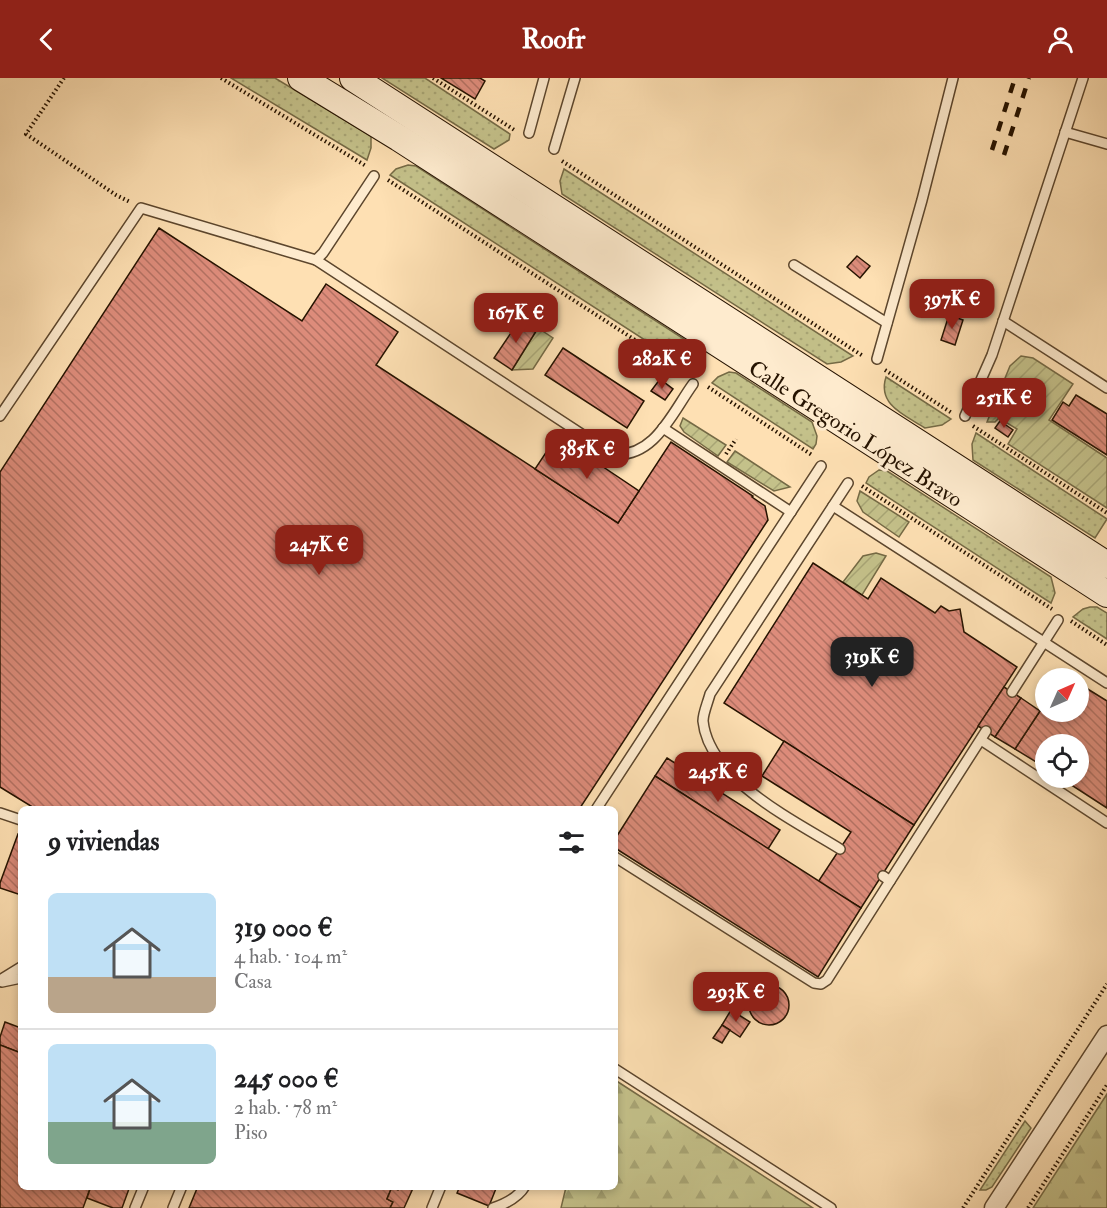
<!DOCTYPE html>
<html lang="es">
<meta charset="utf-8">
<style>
:root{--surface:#fff;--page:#f2f2f2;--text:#202124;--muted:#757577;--line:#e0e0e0;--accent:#8f2418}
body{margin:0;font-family:"IM FELL Double Pica",serif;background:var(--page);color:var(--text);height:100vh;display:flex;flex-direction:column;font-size:22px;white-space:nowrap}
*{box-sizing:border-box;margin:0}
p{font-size:20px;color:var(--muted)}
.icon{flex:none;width:33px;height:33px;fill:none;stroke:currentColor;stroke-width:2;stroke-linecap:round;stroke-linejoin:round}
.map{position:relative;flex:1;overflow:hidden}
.side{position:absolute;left:18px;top:728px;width:600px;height:384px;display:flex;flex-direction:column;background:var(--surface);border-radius:9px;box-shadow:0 3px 9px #0003}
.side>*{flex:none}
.needle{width:39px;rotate:45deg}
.fabs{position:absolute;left:1035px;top:590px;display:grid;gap:12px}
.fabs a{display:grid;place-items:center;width:54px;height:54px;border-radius:50%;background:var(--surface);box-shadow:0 3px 9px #0003;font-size:30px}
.price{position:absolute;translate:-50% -51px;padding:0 14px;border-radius:12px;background:var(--accent);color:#fff;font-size:20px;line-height:39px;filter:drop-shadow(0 2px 3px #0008)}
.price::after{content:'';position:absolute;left:50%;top:36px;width:18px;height:14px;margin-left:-9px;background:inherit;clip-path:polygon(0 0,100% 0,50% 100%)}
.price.active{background:#222;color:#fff}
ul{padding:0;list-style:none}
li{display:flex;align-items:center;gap:18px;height:150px;padding:0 30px}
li+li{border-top:2px solid var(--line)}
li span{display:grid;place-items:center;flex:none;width:168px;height:120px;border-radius:9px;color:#555}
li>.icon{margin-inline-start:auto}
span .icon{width:72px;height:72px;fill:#fffc;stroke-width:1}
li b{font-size:26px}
h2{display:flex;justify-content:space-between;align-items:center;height:72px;padding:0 30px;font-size:26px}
header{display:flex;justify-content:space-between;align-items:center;height:78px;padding:0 30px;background:var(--accent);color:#fff;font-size:27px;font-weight:800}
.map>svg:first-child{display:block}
</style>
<header><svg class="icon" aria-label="back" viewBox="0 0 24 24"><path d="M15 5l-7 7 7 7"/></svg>Roofr<svg class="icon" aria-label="person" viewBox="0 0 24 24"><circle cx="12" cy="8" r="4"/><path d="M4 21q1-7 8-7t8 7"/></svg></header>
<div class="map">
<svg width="1107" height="1130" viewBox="0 0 1107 1130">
<defs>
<pattern id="grass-dots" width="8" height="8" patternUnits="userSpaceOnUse" patternTransform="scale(1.5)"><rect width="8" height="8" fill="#c4c18a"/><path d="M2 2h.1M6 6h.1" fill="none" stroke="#a8a575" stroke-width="1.8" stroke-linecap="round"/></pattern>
<pattern id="forest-firs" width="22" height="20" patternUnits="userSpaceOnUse" patternTransform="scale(1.5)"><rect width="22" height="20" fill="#c4c18a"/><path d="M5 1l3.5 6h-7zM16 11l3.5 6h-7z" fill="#a8a575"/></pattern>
<pattern id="garden-furrows" width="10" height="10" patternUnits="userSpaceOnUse" patternTransform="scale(1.5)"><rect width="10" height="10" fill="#c4c18a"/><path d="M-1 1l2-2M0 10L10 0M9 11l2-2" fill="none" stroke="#a8a575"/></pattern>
<pattern id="building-back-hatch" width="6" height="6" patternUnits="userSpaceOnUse" patternTransform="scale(1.5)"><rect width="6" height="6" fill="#dd8c7b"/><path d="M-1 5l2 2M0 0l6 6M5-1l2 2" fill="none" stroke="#b37162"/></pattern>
</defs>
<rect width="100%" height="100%" fill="#fee0b3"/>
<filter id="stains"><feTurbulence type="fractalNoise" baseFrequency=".00333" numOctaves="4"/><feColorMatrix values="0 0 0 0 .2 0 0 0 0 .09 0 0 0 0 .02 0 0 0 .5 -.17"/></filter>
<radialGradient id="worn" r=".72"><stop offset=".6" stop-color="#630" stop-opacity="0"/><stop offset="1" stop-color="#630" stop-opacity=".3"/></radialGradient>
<g fill="url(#grass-dots)" stroke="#756a45" stroke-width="1.5">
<path d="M231,0H275L371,58V70L367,82Z"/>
<path d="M382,0H425L510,56L509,62L494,71Z"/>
<path d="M408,87L416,88L687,263L689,274L685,288L390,97L396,91Z"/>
<path d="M564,91L853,278L841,284L827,286L562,116L560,103Z"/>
<path d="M729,294L736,295L812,344L817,358L816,366L813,371L712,305L718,299Z"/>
<path d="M886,299L951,341L942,347L925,350C905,337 877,327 886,299Z"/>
<path d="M976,355L1107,441L1095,460L973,382L972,366Z"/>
<path d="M879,392L887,393L1051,499L1055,515L1051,525L866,405L869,399Z"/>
<path d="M1090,529H1097L1107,535V561L1073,539L1083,531Z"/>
<path d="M1025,1043L1031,1050L992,1109L986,1112H980Z"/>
</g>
<g fill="url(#forest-firs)" stroke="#756a45" stroke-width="1.5">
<path d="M615,1002L813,1130H561L566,1109L615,1108Z"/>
<path d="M1107,1016V1130H1033Z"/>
</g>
<g fill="url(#garden-furrows)" stroke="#756a45" stroke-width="1.5">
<path d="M538,250L553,260L533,291L512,292Z"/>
<path d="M1021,278L1033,280L1073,306L1049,342L1107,380V430L1008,366L1017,351L999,340L995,344H987L1010,288Z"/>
<path d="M683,340L726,367L718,378L684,354L680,348Z"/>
<path d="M735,373L790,409L774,413L727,384Z"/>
<path d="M860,413L909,444L899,459L863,434L857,423Z"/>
<path d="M876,475L886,478L862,517L843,504L863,478Z"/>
</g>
<g fill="url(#building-back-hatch)" stroke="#261300" stroke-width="1.5">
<path d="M441,0H480L485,3L475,21Z"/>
<path d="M159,150L302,243L326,206L398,254L376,287L618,445L671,364L753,418L752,419L765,428L768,442L580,730H34L0,709V394Z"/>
<path d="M857,178L870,188L860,200L847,189Z"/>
<path d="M949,237L963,242L955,267L941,262Z"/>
<path d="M521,240L538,250L512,292L494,280Z"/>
<path d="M563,270L644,323L627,350L545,297Z"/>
<path d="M660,301L673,311L665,322L651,313Z"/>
<path d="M1076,317L1107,336V377L1052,342L1063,324L1069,328Z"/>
<path d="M1000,343L1013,352L1008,359L995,350Z"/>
<path d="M557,358L639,413L618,445L535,391Z"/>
<path d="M813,485L868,521L881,500L935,535L941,528L949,533L960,531L964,554L1017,589L914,747L724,625Z"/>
<path d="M1078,605L1107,623V730L1059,699H1078V666H1046V690L1015,671L1046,624V633H1078Z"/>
<path d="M1004,609L1021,620L995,659L978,648Z"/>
<path d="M1021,620L1040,633L1015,671L995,659Z"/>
<path d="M784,663L914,747L861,830L818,804L851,754L762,698Z"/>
<path d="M667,680L780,752L768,771L655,698Z"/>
<path d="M655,698L861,830L818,899L615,770V761Z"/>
<path d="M18,756L21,757V817L0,810V805Z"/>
<circle cx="769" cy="927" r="20"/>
<path d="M731,932L750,944L740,959L722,947Z"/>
<path d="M5,944L21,950V975L0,967V959Z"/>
<path d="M722,947L730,952L722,965L713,960Z"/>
<path d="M0,967L21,975V1108H91L83,1130H0Z"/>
<path d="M91,1108H130L122,1130H113L87,1120Z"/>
<path d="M198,1108H400L398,1112L392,1109L387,1121L393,1124L390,1130H189Z"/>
<path d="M400,1108H414L404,1130H390L393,1124L387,1121L392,1109L398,1112Z"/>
<path d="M460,1108H497L489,1128L457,1115Z"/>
</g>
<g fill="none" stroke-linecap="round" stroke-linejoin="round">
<g stroke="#5c462d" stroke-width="12">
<g id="service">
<path d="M1065,54L1107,66"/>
<path d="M529,55L544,0"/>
<path d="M554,71L575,0"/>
<path d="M316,182L612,376C654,381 672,335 693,306"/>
<path d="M794,187L887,245"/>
<path d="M1003,243L1107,310"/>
<path d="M877,281L922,122L953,0"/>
<path d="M0,338L141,130L316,182L323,175L374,98"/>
<path d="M965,338L992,277L1083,0"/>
<path d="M663,350L791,434"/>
<path d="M833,428L1107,605"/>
<path d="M1012,614L1058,542"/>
<path d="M981,662L1107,745"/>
<path d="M597,730L821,388"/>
<path d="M0,735L21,742"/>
<path d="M840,771C795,743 709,702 703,643C703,635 708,624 710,616L848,405"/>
<path d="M615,779L814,905L821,906L827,902L890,803"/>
<path d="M883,798L890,803L986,653"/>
<path d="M0,902L21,889"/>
<path d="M2,904L21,900"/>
<path d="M615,991L831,1130"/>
<path d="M135,1130L144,1108"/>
<path d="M173,1130L182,1108"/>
<path d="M432,1130L441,1108"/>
<path d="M493,1130C505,1126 518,1120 525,1108"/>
</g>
</g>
<g stroke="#5c462d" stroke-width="21">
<path id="minor" d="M994,1130L1107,957"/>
</g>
<g stroke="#261300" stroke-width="28">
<g id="secondary">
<path d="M301,0L399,60L1107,516"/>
<path d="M353,0L1107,487"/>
</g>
</g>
<g stroke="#261300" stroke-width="4" stroke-dasharray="1.5 3" stroke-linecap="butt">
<path d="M64,0L26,56L116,117L130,124"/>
<path d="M221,0L366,88"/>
<path d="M433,0L516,53"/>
<path d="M562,83L863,278"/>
<path d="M388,102L686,295"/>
<path d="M885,292L952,335"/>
<path d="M708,309L812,377"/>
<path d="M973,348L1107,435"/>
<path d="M726,376L736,361"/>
<path d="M862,408L1052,531"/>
<path d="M1071,543L1107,567"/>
<path d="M963,1130L1107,906"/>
<path d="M1028,1130L1107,1007"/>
</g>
<use href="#service" stroke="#feebce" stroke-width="9"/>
<use href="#minor" stroke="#feebce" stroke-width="18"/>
<use href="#secondary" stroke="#feebce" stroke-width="26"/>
<g stroke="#261300" stroke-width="4.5" stroke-dasharray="10 10" stroke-linecap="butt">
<path d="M992,72L1015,0"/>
<path d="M1004,77L1029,0"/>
</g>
</g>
<g text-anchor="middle" stroke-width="6" stroke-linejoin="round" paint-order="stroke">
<g font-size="22" fill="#261300" stroke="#feebce">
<text transform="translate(856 355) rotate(33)" y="8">Calle Gregorio López Bravo</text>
</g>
</g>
<rect width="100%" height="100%" filter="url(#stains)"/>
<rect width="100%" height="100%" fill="url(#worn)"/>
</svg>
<div class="fabs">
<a><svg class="needle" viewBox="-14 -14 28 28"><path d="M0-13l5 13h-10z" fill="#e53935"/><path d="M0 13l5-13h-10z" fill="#757577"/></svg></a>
<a><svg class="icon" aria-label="locate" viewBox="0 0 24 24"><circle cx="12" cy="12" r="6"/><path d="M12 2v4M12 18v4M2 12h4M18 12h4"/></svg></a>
</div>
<b class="price" style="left:952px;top:252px">397K €</b>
<b class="price" style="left:516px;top:266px">167K €</b>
<b class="price" style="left:662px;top:312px">282K €</b>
<b class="price" style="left:1004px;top:351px">251K €</b>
<b class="price" style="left:587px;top:402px">385K €</b>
<b class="price" style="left:319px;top:498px">247K €</b>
<b class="price active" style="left:872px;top:610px">319K €</b>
<b class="price" style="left:718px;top:725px">245K €</b>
<b class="price" style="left:736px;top:945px">293K €</b>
<section class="side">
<h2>9 viviendas<svg class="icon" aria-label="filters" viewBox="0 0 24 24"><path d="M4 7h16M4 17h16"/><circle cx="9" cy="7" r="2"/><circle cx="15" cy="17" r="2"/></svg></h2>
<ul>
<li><span style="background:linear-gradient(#bfe0f5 70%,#b9a48a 0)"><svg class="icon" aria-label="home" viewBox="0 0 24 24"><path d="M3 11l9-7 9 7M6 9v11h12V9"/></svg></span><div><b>319 000 €</b><p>4 hab. · 104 m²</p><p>Casa</p></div></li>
<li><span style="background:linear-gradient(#bfe0f5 65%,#7fa58c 0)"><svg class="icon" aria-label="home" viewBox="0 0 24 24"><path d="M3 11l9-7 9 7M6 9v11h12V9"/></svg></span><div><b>245 000 €</b><p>2 hab. · 78 m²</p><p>Piso</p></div></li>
</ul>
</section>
</div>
